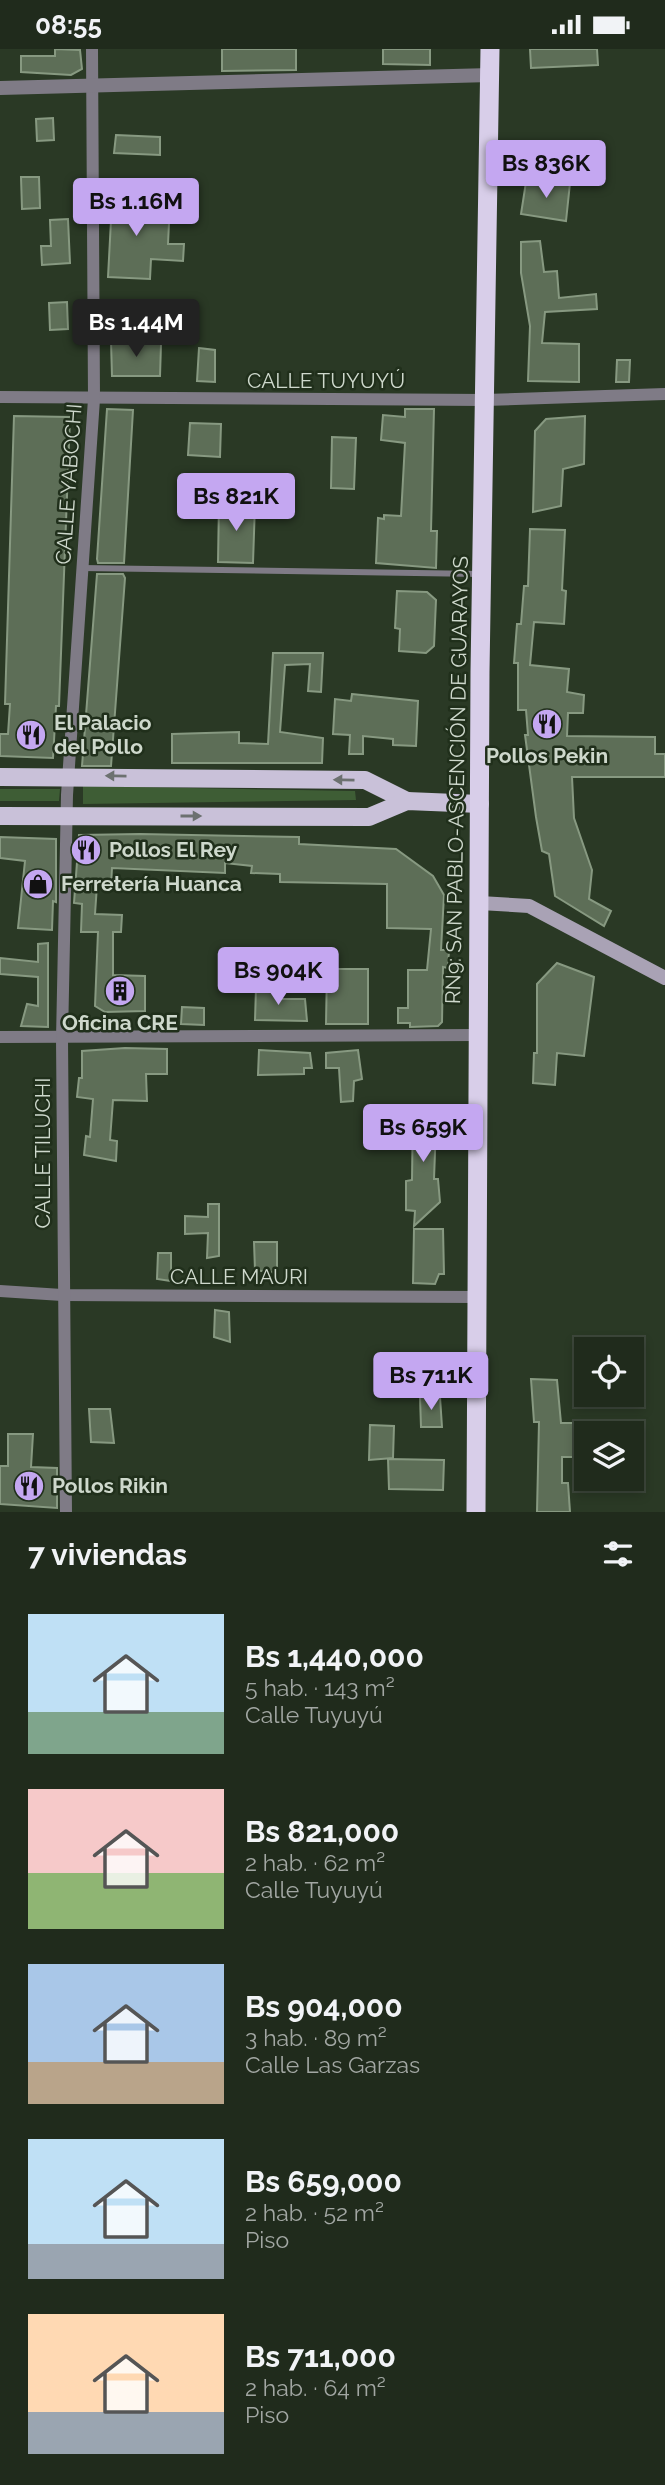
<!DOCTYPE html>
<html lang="es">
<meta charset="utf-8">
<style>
:root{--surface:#202b1c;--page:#283325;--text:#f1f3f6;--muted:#a2a7a3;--line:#3d473b;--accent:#c4a7f1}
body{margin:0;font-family:Raleway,sans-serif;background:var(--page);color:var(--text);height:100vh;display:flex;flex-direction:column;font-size:26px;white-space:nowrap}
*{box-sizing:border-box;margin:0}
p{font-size:23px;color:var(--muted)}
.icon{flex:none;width:38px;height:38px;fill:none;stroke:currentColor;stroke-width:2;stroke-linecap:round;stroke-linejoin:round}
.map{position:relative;height:1463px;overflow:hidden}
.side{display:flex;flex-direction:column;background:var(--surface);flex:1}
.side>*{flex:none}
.controls{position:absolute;left:574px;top:1288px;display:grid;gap:14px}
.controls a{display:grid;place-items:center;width:70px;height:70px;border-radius:0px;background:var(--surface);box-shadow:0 4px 10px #0003,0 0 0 2px var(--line);font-size:35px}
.price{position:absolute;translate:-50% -60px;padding:0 16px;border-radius:7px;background:var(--accent);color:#111;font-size:23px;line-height:46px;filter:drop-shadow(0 2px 4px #0008)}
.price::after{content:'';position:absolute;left:50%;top:42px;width:21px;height:16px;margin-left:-10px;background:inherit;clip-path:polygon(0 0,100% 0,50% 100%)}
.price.current{background:#222;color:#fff}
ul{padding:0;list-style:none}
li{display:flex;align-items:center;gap:21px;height:175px;padding:0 28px}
li span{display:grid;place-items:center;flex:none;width:196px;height:140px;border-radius:0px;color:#555}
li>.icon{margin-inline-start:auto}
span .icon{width:84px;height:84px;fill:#fffc;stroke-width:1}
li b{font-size:30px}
h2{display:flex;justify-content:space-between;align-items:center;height:84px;padding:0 28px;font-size:30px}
.status{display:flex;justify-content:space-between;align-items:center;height:49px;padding:0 35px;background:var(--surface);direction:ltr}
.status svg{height:19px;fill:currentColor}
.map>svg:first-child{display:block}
</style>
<div class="status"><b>08:55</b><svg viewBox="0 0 49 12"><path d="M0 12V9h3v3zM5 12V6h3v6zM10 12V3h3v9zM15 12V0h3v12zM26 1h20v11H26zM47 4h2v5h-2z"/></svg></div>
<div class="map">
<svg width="665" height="1463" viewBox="0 0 665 1463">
<rect width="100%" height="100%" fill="#2a3925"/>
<g fill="#3e5d35">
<path d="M83,737L355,742L356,751L83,755Z"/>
<path d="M0,740H60L59,752H0Z"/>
</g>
<g fill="#5d6e57" stroke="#879981" stroke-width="2">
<path d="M55,0L80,1L82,20L71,26L21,23V7H55Z"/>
<path d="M222,0H296V21L222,22Z"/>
<path d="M383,0H430V16L383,15Z"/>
<path d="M530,0H597L598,16L531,19Z"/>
<path d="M53,69L54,91L37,92L36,70Z"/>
<path d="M116,86L160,88V106L114,104Z"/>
<path d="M21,128H39L40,159L22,160Z"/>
<path d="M526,133L570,134L566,172L521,165Z"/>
<path d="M113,134L138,136V174H169L168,195H184L183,212L151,210L150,230L108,228Z"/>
<path d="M68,170L70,214L42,216L41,197H51L50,171Z"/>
<path d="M540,192L544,223L557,222L559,249L596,245L597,260L545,263L542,294L579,295V333L528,332L530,277L521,224V193Z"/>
<path d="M67,253L68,280L50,281L49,254Z"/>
<path d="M111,292L161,295L160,327H112Z"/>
<path d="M199,299L215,301V333L197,332Z"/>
<path d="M617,311H630L629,333H616Z"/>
<path d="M107,360L133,361L124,514H98L97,510Z"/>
<path d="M405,360H434L431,482H437L436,519L376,514L378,469L384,470V466L401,467L405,394L381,391L383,366L405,368Z"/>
<path d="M14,367L70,368L59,657H56L53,709L0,707V685H8L10,655H5Z"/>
<path d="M585,367L584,415L563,420L561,457L533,463L535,382L546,370Z"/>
<path d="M190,374L221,375L220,408L188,406Z"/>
<path d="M332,388L356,389L354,440L331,439Z"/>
<path d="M219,453L255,455L253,514L218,513Z"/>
<path d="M530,480L565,481L562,541L566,542L564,575L534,573L530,616L569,620L567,643L584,646L583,664H568L567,687L655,688V705H665V728H572L574,769L592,821L589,850L611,862L604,877L555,847L549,805L542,802L536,768L525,686H528L526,661H518V614H514L517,575H521L524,537H528Z"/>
<path d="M97,525H123L125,529L111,717H82Z"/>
<path d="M397,542L427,543L436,551L434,597L426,604L399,602L400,580L395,579Z"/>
<path d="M273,604H323L321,643L308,642L310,615L285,616L280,683L323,689L322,714H172V685L239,683V694L268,695Z"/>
<path d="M352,645L418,652L416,697L393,696V690L363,687V705H349L350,686L333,685L335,650L351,652Z"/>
<path d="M140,785L299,788V795L396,800L433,827L444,846L441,901H449L448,919L443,918L442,973L438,977L410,978V974H398V959H408V921H427L431,880L387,879V835L280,833V825L251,824L252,817L225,814V824L112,819L111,837L97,836L95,865L122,866L121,883H113V926L145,927V962L105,963L95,957L98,883H81L82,855L74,854L79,786Z"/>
<path d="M0,788L56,790V853L53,852L52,881L18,879L25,812L0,809Z"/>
<path d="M48,894V978L21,977L27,955L38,957V928L0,925V909L38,913V895Z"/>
<path d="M557,914L594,928L584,1007L557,1004L555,1036L533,1034L534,1004H537V935Z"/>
<path d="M327,920H368V975H326Z"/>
<path d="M256,939H278L277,950H305L307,972L255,971Z"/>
<path d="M182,958L204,959V976L181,975Z"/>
<path d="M125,999L167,1000V1025H146L147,1052L113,1051L110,1091L117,1092L116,1112L84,1106L86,1087L90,1088L93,1050L77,1048L79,1029H82V1002Z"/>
<path d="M259,1001L310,1004L312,1019H304V1025L258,1026Z"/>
<path d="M358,1001L362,1030L354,1032L353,1052L341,1053L339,1019H326V1004Z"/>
<path d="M413,1057L438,1058L439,1076H436L434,1130H438L440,1153L414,1177L415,1162L406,1161V1132L412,1131Z"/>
<path d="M208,1155H219V1207L207,1209L208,1184L185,1185V1167L208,1168Z"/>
<path d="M414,1180H443L444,1225H439L435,1235L413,1234Z"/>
<path d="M254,1193H277V1224L255,1221Z"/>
<path d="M158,1204H171V1232L157,1230Z"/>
<path d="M215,1261L229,1263L230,1293L214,1288Z"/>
<path d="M531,1330L557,1331L561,1374H584L585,1408H562V1434H568L570,1463H537L539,1373H534Z"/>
<path d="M420,1348H440L442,1378H421Z"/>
<path d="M89,1360H110L114,1394L91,1393Z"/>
<path d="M370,1376L394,1377L393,1409L369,1411Z"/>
<path d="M8,1385H33L31,1418L57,1419V1459L0,1455V1417H8Z"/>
<path d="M388,1410L444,1411L443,1441L389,1440Z"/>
</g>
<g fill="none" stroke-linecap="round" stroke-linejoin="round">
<path stroke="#7f7b86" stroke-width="6" d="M82,519L480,525"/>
<g stroke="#7f7b86" stroke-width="12">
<path d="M0,348L485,351L665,345"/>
<path d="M0,988L477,986"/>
<path d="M0,1242L62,1246L477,1248"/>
<path d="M66,1463L62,990L67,746L94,350L92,0"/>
</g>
<path stroke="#7f7b86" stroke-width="14" d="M0,39L491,26"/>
<path stroke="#a9a2b5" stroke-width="14" d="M480,854L529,857L665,929"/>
<g stroke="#c9c1d9" stroke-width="18">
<path d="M0,728L365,731L407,752"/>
<path d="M0,767L369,768L407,752L480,755"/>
</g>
<path stroke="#d8cee9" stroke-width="19" d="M476,1463L480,623L490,0"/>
</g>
<defs><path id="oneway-solid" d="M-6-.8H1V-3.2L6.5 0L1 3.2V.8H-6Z" transform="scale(1.75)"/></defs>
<g fill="#6c7170">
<use href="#oneway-solid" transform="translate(116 727) rotate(-179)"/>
<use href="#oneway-solid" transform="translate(344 731) rotate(-179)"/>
<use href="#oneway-solid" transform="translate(191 767)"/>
</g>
<defs>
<g id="restaurant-disc" transform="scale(1.575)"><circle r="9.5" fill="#c4a7f1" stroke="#202f1b"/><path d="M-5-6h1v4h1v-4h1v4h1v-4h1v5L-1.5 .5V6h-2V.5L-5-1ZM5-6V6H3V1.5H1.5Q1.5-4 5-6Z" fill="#111"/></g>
<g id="shop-disc" transform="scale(1.575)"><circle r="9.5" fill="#c4a7f1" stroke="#202f1b"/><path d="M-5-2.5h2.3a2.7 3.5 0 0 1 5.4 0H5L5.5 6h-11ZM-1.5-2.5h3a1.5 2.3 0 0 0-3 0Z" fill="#111"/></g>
<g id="building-disc" transform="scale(1.575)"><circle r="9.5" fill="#c4a7f1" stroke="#202f1b"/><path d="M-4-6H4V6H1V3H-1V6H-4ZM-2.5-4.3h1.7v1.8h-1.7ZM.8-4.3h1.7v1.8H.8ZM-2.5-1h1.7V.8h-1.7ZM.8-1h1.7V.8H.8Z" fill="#111"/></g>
</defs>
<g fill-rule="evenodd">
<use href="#restaurant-disc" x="547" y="675"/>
<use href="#restaurant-disc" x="31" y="686"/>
<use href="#restaurant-disc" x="86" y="801"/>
<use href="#shop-disc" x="38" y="835"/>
<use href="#building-disc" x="120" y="942"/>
<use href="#restaurant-disc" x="29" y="1437"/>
</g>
<g text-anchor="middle" stroke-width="5" stroke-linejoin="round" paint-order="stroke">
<g font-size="21" fill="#ced8cc" stroke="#202f1b">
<text x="326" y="339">CALLE TUYUYÚ</text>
<text transform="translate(69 435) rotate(-86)" y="7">CALLE YABOCHI</text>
<text transform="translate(457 731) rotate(-89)" y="7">RN9: SAN PABLO-ASCENCIÓN DE GUARAYOS</text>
<text transform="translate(43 1104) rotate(-90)" y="7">CALLE TILUCHI</text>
<text x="239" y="1235">CALLE MAURI</text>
</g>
<g font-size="21" font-weight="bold" fill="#ced8cc" stroke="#202f1b" text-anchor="start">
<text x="54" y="681">El Palacio<tspan x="54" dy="24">del Pollo</tspan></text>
<text x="547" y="714" text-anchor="middle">Pollos Pekin</text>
<text x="109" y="808">Pollos El Rey</text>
<text x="61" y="842">Ferretería Huanca</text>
<text x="120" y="981" text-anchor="middle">Oficina CRE</text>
<text x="52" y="1444">Pollos Rikin</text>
</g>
</g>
</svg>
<div class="controls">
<a><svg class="icon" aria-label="locate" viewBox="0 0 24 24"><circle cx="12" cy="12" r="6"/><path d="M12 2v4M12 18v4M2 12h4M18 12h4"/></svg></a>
<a><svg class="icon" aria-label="layers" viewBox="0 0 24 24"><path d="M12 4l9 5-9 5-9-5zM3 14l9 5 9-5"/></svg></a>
</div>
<b class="price" style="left:546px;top:151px">Bs 836K</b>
<b class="price" style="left:136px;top:189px">Bs 1.16M</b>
<b class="price current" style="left:136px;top:310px">Bs 1.44M</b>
<b class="price" style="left:236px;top:484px">Bs 821K</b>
<b class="price" style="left:278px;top:958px">Bs 904K</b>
<b class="price" style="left:423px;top:1115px">Bs 659K</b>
<b class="price" style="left:431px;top:1363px">Bs 711K</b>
</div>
<section class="side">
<h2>7 viviendas<svg class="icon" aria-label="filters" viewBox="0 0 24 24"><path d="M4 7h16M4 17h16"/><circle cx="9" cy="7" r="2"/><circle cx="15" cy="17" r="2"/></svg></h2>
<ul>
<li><span style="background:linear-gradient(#bfe0f5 70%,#7fa58c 0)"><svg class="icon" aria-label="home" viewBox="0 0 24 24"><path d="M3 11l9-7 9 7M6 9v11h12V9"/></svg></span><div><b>Bs 1,440,000</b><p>5 hab. · 143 m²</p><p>Calle Tuyuyú</p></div></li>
<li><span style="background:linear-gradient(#f6c9c9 60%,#8fb573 0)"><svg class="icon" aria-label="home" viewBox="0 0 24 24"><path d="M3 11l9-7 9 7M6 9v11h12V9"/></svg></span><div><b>Bs 821,000</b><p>2 hab. · 62 m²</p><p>Calle Tuyuyú</p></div></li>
<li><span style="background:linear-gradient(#a9c7e8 70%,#b9a48a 0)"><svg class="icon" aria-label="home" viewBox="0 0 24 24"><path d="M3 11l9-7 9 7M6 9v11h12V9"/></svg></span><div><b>Bs 904,000</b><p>3 hab. · 89 m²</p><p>Calle Las Garzas</p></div></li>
<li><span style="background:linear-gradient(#bfe0f5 75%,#9aa5b1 0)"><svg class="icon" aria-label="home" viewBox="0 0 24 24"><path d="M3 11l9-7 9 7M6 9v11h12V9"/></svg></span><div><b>Bs 659,000</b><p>2 hab. · 52 m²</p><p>Piso</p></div></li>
<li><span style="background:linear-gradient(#ffd9b3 70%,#9aa5b1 0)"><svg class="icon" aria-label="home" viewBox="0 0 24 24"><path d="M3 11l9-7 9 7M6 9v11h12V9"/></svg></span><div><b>Bs 711,000</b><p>2 hab. · 64 m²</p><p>Piso</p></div></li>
</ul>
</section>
